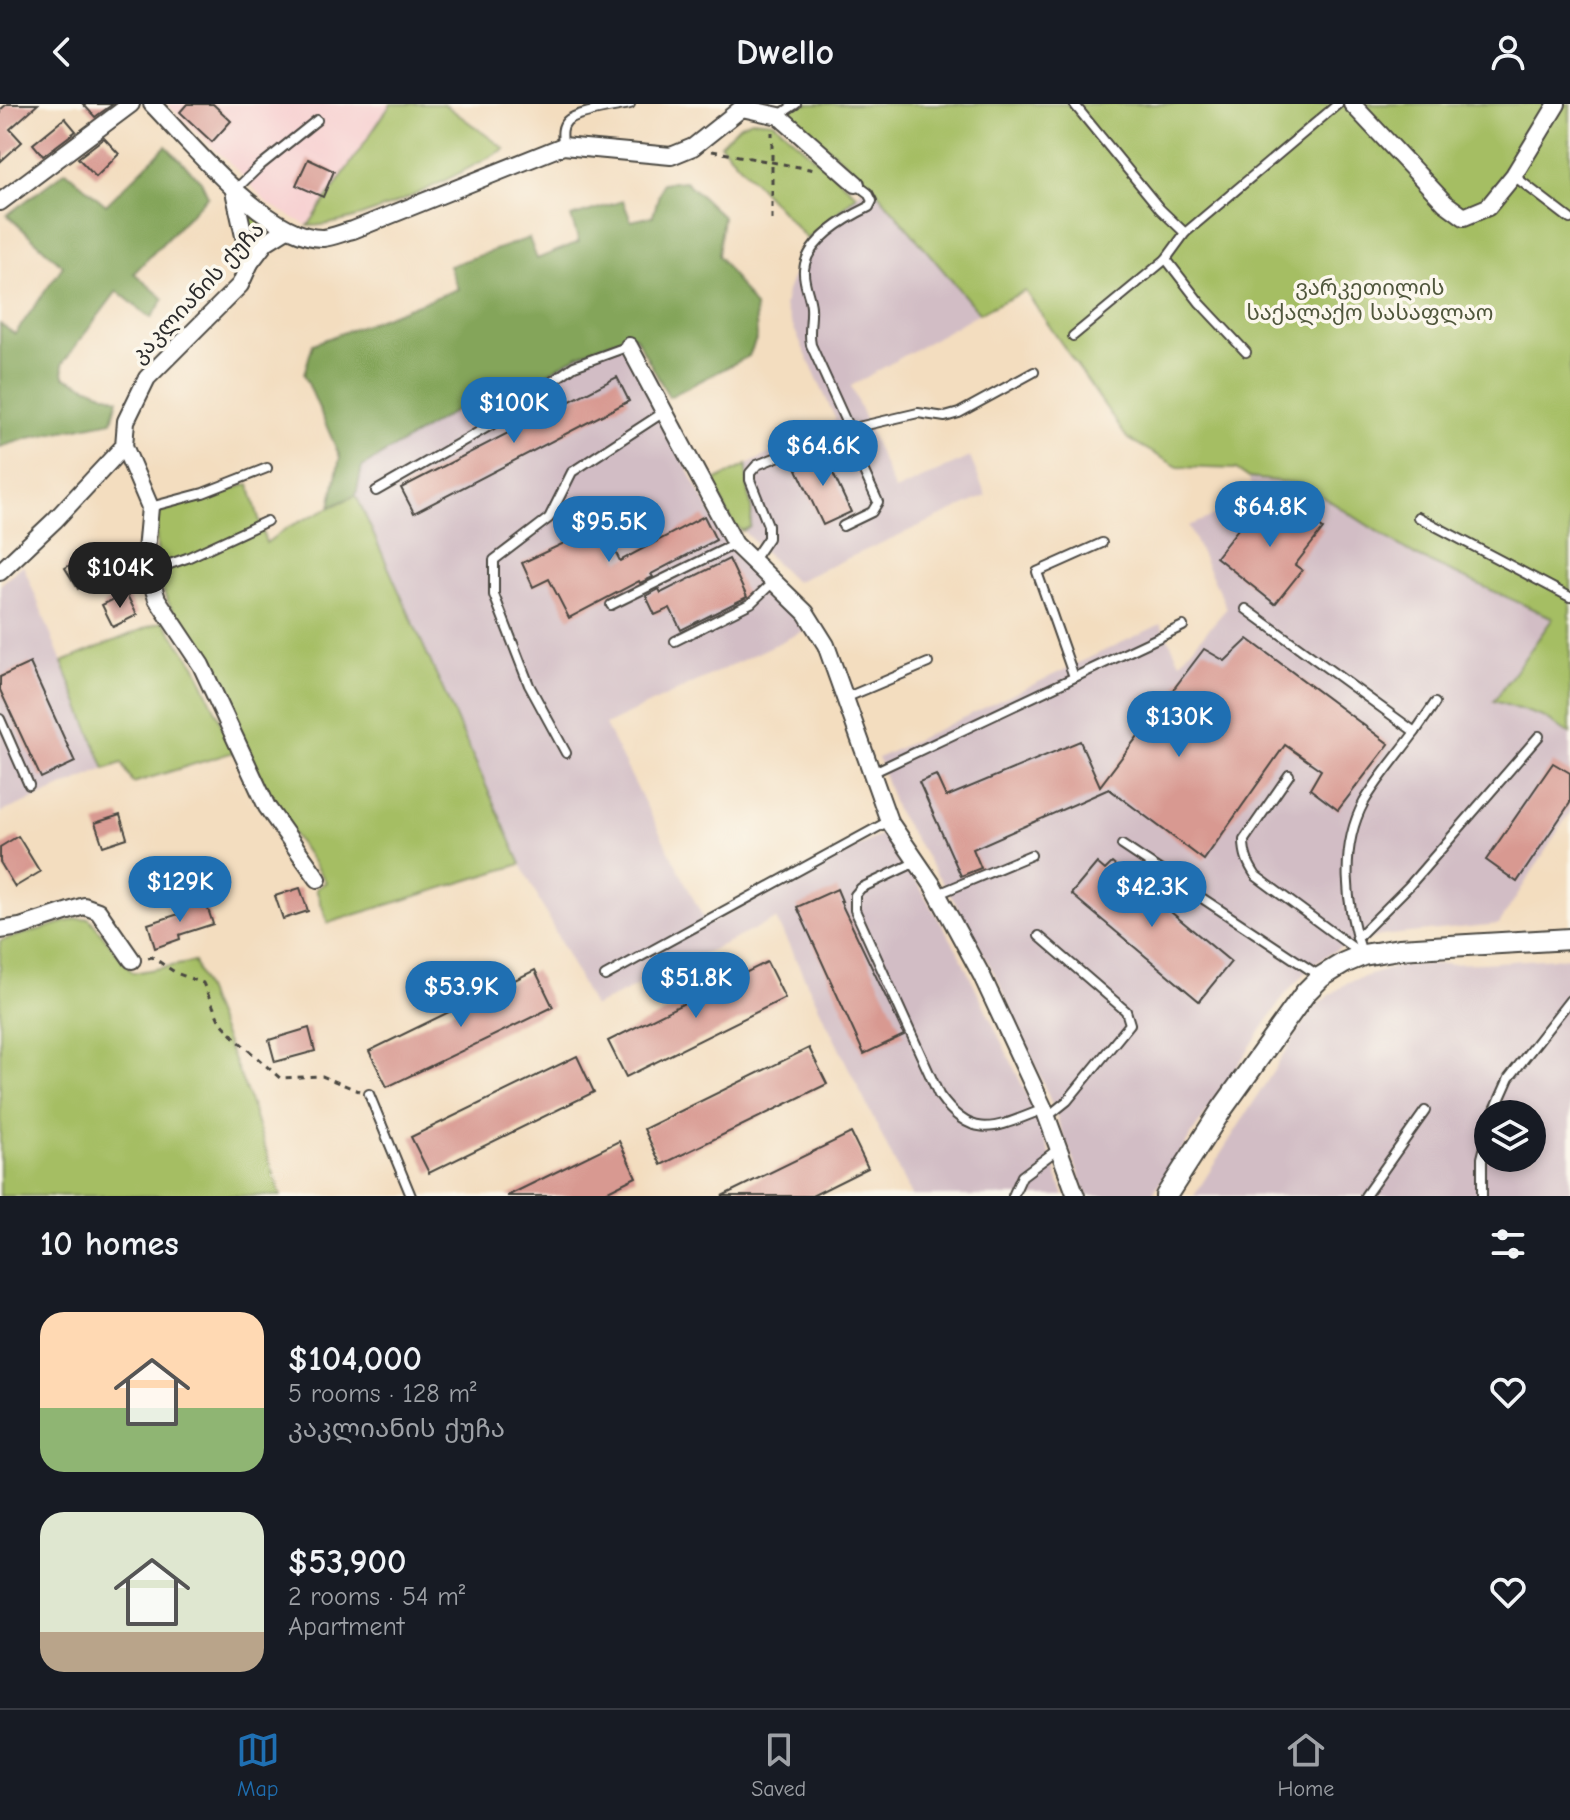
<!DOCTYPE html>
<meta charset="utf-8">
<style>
:root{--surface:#171b24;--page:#242831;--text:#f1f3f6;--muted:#9ea1a6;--line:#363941;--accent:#1f6fb2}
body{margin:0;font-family:"Comic Neue","Noto Sans Georgian",sans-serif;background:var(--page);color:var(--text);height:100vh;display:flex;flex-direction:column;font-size:30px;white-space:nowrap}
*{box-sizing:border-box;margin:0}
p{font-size:26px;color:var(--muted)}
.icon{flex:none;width:44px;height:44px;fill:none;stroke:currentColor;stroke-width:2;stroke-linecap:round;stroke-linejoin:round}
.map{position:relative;height:1092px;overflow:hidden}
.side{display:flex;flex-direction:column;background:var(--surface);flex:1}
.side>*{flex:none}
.controls{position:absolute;left:1474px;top:996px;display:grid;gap:16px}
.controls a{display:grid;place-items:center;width:72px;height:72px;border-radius:50%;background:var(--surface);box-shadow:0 4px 12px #0003;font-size:40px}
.price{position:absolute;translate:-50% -68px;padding:0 18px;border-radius:28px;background:var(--accent);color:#fff;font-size:26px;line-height:52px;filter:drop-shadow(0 2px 4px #0008)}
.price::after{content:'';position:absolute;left:50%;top:48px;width:24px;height:18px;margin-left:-12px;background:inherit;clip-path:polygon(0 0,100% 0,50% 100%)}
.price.current{background:#222;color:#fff}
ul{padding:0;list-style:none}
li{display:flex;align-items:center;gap:24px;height:200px;padding:0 40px}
li span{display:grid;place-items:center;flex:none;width:224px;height:160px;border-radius:24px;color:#555}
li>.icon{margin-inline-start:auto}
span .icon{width:96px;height:96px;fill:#fffc;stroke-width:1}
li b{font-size:34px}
h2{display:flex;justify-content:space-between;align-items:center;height:96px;padding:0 40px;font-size:34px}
header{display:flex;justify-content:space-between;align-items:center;height:104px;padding:0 40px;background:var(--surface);font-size:36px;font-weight:800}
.menu{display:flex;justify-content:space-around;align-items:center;height:112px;border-top:2px solid var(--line);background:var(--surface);font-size:22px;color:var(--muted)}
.menu a{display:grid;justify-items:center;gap:4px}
.menu .current{color:var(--accent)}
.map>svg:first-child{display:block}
</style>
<header><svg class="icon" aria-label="back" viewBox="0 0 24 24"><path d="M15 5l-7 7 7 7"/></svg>Dwello<svg class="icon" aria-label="person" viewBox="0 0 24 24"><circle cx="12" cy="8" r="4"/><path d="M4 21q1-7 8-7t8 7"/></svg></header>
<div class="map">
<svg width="1570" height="1092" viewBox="0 0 1570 1092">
<rect width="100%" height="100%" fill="#fbf7ec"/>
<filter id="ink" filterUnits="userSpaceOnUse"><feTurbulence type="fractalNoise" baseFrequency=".0125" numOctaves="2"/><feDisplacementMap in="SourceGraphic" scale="16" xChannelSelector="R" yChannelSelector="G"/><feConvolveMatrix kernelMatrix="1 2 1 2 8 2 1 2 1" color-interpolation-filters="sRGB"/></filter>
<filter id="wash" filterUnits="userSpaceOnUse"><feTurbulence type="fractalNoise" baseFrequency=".006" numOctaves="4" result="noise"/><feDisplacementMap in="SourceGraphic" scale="32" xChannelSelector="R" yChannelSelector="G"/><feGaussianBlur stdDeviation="1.8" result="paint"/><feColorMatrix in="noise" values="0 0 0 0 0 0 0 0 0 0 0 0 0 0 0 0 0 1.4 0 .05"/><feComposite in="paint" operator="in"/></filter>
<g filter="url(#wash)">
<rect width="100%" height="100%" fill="#f3ddbf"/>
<path fill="#f7cfd0" d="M167,0H391L308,122L267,99L239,68Z"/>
<g fill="#d2bdc5" fill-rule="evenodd">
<path d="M868,77L979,209L851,282L895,387L970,353L986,392L795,478L743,427L750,423V394L745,377L747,361L836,316L784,203L787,187L807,135L857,91Z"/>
<path d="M619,235L722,430L737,454L784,498L806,526L605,621L707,821L884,729L898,747L958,847L1038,1014L1064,1092H911L776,815L593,903L521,760L356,391L362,363L469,299L482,319L546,269L607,237Z"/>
<path d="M1249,374L1303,380L1416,452L1553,514L1495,597L1543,613L1570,630V708L1499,820L1380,832L1340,844L1313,860L1284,892L1151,1092H1087L1048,991L1001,882L956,800L896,706L878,654L1161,520L1180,558L1227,504L1188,422L1255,396Z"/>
<path d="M23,461L105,665L0,709V481Z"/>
<path d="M1570,853V1092H1194L1314,903L1348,878L1401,861L1482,859ZM1488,1010H1532V1054H1488Z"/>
</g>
<g fill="#a5be64" stroke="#687448" stroke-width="2">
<path d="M391,0H444L505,45C453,73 366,121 308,122Z"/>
<path d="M775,0H1570V630L1543,613L1494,597L1553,514L1416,452L1303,380L1249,374L1236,365L1178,363L1127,334L1025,187L979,209L868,77Z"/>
<path d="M752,16L774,18L857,91L807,135L720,40L740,21Z"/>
<path d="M244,103L274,125L253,139Z"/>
<path d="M747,361C745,383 755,402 750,423L742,427L733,420L712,378Z"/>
<path d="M249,380L266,439L288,423L356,391L521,760L328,819L316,785L326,778L272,698L212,564L170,502L159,478L155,409Z"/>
<path d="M163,517L195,561L234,648L133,679L122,659L105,665L62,558Z"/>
<path d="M89,814L133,869L194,858L247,989L281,1092H0V837L76,815Z"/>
</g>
<g fill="#84a55a" stroke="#586842" stroke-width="2">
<path d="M166,42L201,77L208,92L134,169L164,195L151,214L117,187L62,260L64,273L118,295L112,317L29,334L0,343V220L15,230L63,162L7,111L66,67L106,101Z"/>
<path d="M685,77L723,113L718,151L755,203L757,233L749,252L669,293L635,232C575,242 528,283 482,320L468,299L362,363L356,391L330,403L340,353L304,270L313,240L458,185L449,162L529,134L537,155L579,138L571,113L623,97L631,117L653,112L662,79Z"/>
</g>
<g id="blocks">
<g fill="#d89991">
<path d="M7,0H38L10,25L22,38L0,58V6Z"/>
<path d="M83,0H113L95,13Z"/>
<path d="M187,0H213L231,17L212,38L180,8Z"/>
<path d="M65,14L76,27L43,52L33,40Z"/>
<path d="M104,34L119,50L96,73L78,54Z"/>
<path d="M308,55L334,67L323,93L296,81Z"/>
<path d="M617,273L629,297L414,409L401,384Z"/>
<path d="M823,348L851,408L823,421L795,361Z"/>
<path d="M1261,396L1282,413L1292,400L1323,425L1295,461L1302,466L1275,500L1216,453Z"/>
<path d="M704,412L716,436L651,470L653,473L640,479L639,477L569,514L549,475L533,483L522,459L602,421L620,457Z"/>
<path d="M87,451L100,472L78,485L65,464Z"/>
<path d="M729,455L747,493L681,526L670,504L655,511L646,492L659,485L661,489Z"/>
<path d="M126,489L137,511L113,523L102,501Z"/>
<path d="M1248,535L1389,640L1338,706L1310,685L1321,666L1285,641L1204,756L1109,685L973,745L981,764L961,772L919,678L936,671L946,693L1080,637L1100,682L1204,545L1225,557Z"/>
<path d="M30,559L75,658L41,674L0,586V573Z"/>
<path d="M1553,659L1570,669V699L1517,778L1486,756Z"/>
<path d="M120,711L127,734L103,742L95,719Z"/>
<path d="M18,732L40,768L15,783L0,758V743Z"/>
<path d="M1097,759L1105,766L1112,759L1231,858L1199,897L1071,790Z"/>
<path d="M300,784L308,807L283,815L275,792Z"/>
<path d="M837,785L842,797H840L904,931L864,950L797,803Z"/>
<path d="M205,796L213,820L179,831L180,835L155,844L148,820L182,809L180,805Z"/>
<path d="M767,858L785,894L626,973L608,937Z"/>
<path d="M535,866L553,903L387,983L369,947Z"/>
<path d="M309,924L315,947L275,958L269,936Z"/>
<path d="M809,944L827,980L661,1061L644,1025Z"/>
<path d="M577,952L594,988L429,1069L411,1033Z"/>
<path d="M851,1029L868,1064L812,1092H722Z"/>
<path d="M619,1037L636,1073L598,1092H507Z"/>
</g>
</g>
</g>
<g filter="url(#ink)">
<use href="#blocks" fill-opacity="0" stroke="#494641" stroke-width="2"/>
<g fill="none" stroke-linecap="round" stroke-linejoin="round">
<g stroke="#494641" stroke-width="12">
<g id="service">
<path d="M1074,0L1160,105L1185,129"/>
<path d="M779,11L796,0"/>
<path d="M563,42C563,34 560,24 567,17C576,8 616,3 630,0"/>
<path d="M1514,72L1570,115"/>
<path d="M235,86L261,61L317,16"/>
<path d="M1166,155L1200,199L1246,248"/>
<path d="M1073,232L1166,155L1185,129L1338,0"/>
<path d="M376,387L491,321L574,262L629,242"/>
<path d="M150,403L203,389L267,364"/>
<path d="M1418,413L1570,493"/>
<path d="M843,422L872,408L878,398L845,326L918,309L945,313L959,309L1034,268"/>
<path d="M753,456L768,434V421L750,376V369L757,361L845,326L847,320L811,241C808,227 812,217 811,203C810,191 803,179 804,166C806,137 846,114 869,103L872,97L868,89L856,80"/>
<path d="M145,458L167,461L187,454L267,417"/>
<path d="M611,501L735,440"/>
<path d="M1246,505L1415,628C1398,651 1378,674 1364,698C1339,744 1346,803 1362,849"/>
<path d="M675,537L751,499L773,478"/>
<path d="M1074,573L1037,468L1102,439"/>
<path d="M845,594L928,559"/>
<path d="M0,615L29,681"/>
<path d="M1415,628L1435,599"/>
<path d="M566,649L529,581L494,491V456L549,414L572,368L664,308"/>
<path d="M872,669L1183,522"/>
<path d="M1289,671L1244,736C1244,751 1248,760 1256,772L1359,848"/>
<path d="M1122,741L1321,873"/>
<path d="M916,758L861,784L855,791V806L939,991C973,1039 997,1023 1044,1005"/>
<path d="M938,790L1031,751"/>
<path d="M1039,832L1126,907L1130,920L1067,997L1047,1013"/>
<path d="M1357,834L1409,782L1539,632"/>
<path d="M605,872L889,717"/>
<path d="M369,990L411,1092"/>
<path d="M1493,1010L1509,974L1570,896"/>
<path d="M1013,1092L1022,1072L1058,1045"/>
<path d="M1365,1092L1425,1007"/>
<path d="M1482,1092V1054L1488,1030"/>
</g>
</g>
<g stroke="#494641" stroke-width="20">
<g id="minor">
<path d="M152,0C190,39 267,135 323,134C333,133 344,128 353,126L563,42L671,52L693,43L742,4L779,12L856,80"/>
<path d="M1352,0L1445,99L1464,113L1488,103L1514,71L1557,0"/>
<path d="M234,87L250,159"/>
<path d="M0,98L131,0"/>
<path d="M629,242L735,440L806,509L826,541L889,717L932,780L982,872L1044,1005L1076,1092"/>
<path d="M124,342L150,403L145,458L157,495L201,561L267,703L318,775"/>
<path d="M0,468L55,416L124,342L126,317L147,274L240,181L250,159L266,138L287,125"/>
<path d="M0,826L20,823L84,802L98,807L132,856"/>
</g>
</g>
<g stroke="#494641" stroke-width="24">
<path id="tertiary" d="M1166,1092L1222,1005L1306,888L1321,873L1344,859L1363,851L1399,845L1570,835"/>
</g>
<g stroke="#494641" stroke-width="3" stroke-dasharray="6 6" stroke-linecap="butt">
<path d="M712,47L815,66"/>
<path d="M772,116V28"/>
<path d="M148,854L152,853L176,869L203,879L219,916L237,936L280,974L322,972L359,987"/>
</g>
<use href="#service" stroke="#fff" stroke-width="8"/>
<use href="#minor" stroke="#fff" stroke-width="16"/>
<use href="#tertiary" stroke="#fff" stroke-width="20"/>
</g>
</g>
<g text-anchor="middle" stroke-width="7" stroke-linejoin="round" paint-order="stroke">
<g font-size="22" fill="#50573c" stroke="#fbf7ec">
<text x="1370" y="191">ვარკეთილის<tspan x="1370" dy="25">საქალაქო სასაფლაო</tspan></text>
</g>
<g font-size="22" fill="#2b2b2b" stroke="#fbf7ec">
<text transform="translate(197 188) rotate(-47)" y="8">კაკლიანის ქუჩა</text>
</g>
</g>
</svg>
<div class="controls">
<a><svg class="icon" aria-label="layers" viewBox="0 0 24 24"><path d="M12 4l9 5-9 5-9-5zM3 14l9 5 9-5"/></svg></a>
</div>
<b class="price" style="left:514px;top:341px">$100K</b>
<b class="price" style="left:823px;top:384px">$64.6K</b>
<b class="price" style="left:1270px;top:445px">$64.8K</b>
<b class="price" style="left:609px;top:460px">$95.5K</b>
<b class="price current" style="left:120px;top:506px">$104K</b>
<b class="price" style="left:1179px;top:655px">$130K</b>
<b class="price" style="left:180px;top:820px">$129K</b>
<b class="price" style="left:1152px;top:825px">$42.3K</b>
<b class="price" style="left:696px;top:916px">$51.8K</b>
<b class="price" style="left:461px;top:925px">$53.9K</b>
</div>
<section class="side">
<h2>10 homes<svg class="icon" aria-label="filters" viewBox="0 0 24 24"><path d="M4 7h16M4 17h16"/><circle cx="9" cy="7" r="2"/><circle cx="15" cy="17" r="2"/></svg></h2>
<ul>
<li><span style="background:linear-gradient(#ffd9b3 60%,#8fb573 0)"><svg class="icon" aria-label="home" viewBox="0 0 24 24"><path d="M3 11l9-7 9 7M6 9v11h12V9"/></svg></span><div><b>$104,000</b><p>5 rooms · 128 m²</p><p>კაკლიანის ქუჩა</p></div><svg class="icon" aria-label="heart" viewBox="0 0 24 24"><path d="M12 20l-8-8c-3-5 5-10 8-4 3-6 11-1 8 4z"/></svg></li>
<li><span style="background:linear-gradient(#dfe7d0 75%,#b9a48a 0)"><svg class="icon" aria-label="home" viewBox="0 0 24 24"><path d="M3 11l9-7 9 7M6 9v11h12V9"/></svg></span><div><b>$53,900</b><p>2 rooms · 54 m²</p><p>Apartment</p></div><svg class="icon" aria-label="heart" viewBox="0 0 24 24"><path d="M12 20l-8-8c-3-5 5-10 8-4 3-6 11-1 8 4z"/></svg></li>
</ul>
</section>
<nav class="menu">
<a class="current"><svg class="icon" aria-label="map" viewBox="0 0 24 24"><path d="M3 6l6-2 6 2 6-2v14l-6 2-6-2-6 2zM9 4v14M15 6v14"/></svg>Map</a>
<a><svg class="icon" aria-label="saved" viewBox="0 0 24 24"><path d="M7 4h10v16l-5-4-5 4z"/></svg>Saved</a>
<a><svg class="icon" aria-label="home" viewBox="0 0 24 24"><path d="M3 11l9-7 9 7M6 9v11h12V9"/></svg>Home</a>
</nav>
